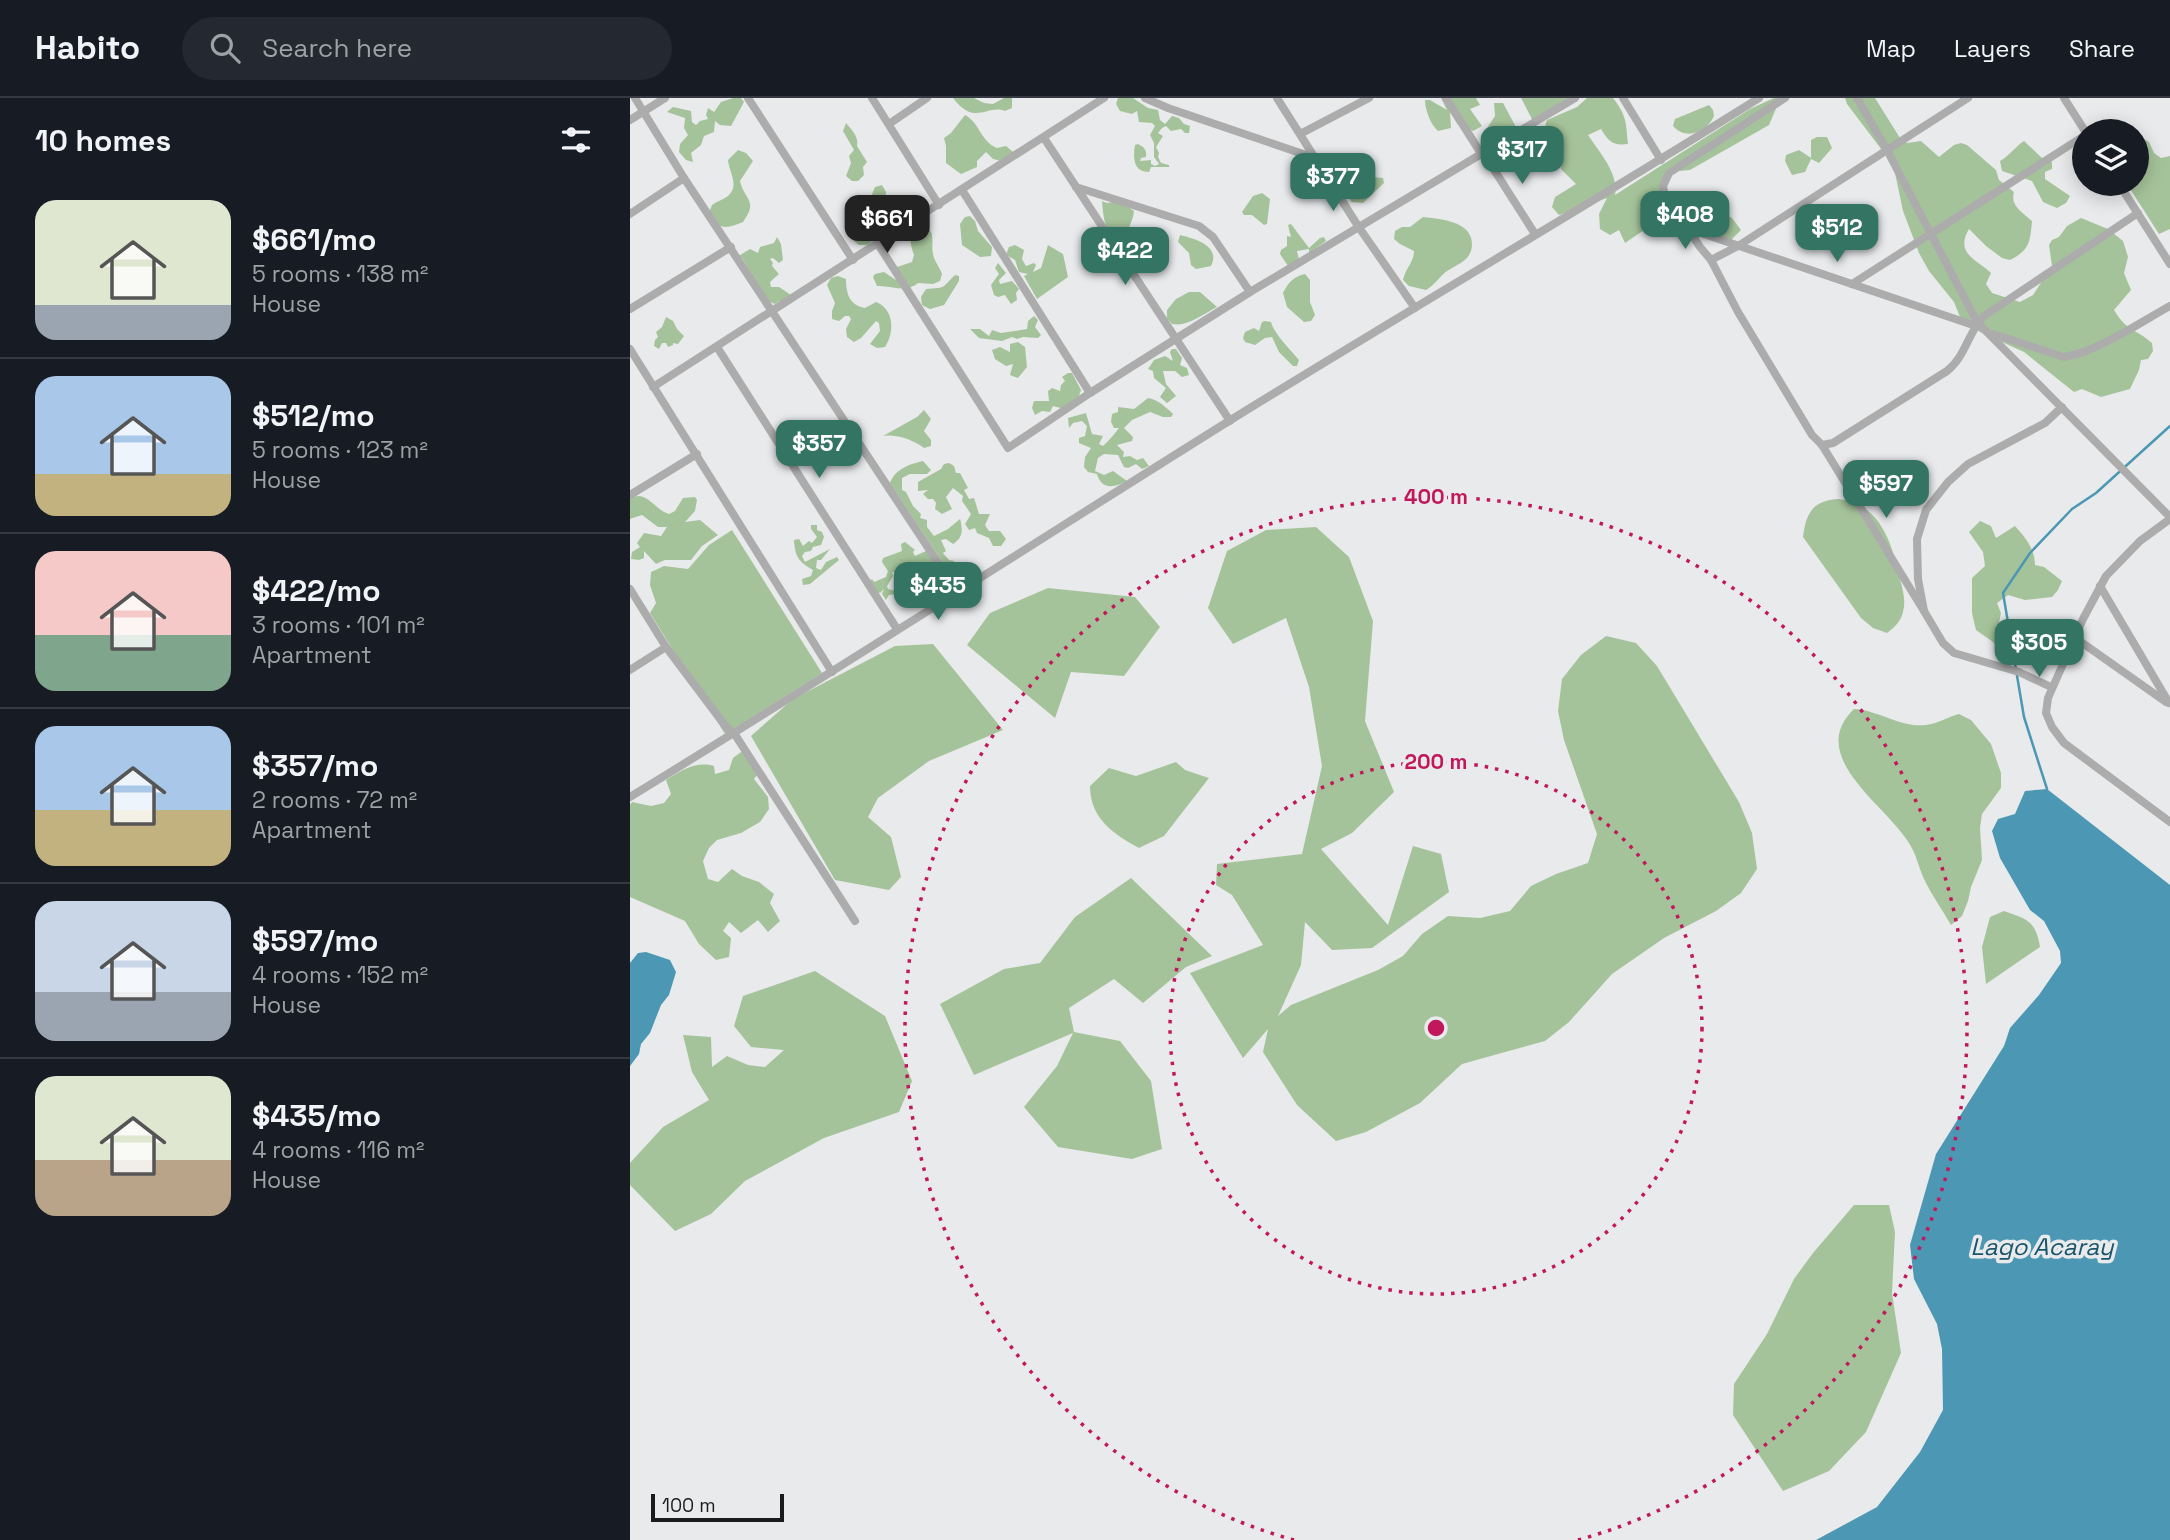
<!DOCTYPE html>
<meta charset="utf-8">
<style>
:root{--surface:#171b24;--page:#242831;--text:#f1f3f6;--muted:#9ea1a6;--line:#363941;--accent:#347462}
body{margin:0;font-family:"Space Grotesk",sans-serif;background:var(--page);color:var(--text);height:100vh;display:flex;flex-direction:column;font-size:26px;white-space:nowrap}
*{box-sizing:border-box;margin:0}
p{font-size:23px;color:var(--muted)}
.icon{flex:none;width:38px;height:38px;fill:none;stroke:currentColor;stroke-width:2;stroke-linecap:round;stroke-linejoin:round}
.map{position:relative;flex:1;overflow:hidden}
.panel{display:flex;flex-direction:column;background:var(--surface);width:630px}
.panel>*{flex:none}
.buttons{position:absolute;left:1442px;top:21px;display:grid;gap:14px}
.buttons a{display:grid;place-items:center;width:77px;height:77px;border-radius:50%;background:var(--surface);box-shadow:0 4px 18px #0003;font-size:35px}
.scale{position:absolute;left:21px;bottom:18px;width:133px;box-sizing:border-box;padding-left:7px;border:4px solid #1b1b1c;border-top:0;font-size:19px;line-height:24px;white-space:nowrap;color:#1b1b1c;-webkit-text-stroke:5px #e9eaec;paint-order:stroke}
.price{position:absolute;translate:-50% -60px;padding:0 16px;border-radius:14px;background:var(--accent);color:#fff;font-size:23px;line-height:46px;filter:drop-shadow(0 2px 4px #0008)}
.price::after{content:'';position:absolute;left:50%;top:42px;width:21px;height:16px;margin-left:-10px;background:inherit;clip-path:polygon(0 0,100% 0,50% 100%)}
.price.selected{background:#222;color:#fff}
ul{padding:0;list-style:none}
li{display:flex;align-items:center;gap:21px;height:175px;padding:0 35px}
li+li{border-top:2px solid var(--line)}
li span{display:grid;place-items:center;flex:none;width:196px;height:140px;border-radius:21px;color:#555}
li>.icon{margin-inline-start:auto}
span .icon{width:84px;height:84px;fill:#fffc;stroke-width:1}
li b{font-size:30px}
h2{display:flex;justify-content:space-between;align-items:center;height:84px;padding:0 35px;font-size:30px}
header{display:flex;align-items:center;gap:42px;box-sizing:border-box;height:98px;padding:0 35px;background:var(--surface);border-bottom:2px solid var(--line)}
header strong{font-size:33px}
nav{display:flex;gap:38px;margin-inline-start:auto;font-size:24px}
.search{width:490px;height:63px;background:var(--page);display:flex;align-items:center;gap:18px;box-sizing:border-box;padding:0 24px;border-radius:38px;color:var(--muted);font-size:26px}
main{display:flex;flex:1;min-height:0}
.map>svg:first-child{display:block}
</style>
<header>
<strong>Habito</strong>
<div class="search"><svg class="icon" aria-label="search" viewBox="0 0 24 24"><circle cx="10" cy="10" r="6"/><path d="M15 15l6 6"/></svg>Search here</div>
<nav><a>Map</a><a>Layers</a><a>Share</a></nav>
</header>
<main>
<section class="panel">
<h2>10 homes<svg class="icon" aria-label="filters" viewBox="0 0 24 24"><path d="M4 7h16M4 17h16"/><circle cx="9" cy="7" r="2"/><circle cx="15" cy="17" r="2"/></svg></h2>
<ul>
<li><span style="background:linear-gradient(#dfe7d0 75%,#9aa5b1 0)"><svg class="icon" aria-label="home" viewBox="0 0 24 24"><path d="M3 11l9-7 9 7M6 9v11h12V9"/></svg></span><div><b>$661/mo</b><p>5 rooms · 138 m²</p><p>House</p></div></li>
<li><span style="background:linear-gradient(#a9c7e8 70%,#c2b280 0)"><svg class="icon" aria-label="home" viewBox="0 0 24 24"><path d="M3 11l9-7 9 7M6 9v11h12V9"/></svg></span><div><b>$512/mo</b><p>5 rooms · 123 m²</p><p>House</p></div></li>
<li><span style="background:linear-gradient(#f6c9c9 60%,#7fa58c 0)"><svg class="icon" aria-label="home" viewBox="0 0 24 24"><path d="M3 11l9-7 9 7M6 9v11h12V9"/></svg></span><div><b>$422/mo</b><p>3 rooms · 101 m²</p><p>Apartment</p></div></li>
<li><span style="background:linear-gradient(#a9c7e8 60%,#c2b280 0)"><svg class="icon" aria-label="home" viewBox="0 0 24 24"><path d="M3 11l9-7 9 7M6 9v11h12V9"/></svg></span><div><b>$357/mo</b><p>2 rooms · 72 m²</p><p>Apartment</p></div></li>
<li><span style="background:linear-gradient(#c9d6e8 65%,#9aa5b1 0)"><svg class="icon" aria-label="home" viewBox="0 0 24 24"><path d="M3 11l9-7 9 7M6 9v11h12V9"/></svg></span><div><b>$597/mo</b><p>4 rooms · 152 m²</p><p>House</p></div></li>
<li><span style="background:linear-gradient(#dfe7d0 60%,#b9a48a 0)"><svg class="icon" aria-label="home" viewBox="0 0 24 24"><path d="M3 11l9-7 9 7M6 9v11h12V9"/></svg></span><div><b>$435/mo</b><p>4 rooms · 116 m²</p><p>House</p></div></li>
</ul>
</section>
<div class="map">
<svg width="1540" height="1442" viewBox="0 0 1540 1442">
<rect width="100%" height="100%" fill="#e9eaec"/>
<g fill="#a5c39a">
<path d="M103,0H111L114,4L101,28L90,27L85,23L84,34L74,38L71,47L61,55L63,64L56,62L49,54L50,46L58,37L54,30L55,20L37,14L43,9L61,13L62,24L66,27L70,23L78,21L76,17L78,10L84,14L91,4Z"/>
<path d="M323,0H344L354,5L363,6L374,0H382V10L375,13C357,6 345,29 323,0Z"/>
<path d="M488,0H503L518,10L528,12L530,22L535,26L542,18L549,20L554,26L560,28L559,35H555L551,31L541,33L536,28L532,30L528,35L533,38L526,49L529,55L528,59L531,65L539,67V69H521L519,74C503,74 503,59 505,47L508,46C514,49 517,52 516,59L511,60L510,63L521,62V66L525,68L529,66L524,59V45L520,37L525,28L522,25L509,24L507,13L502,16L490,13L486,6Z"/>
<path d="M811,0H846L850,7L840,11L852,28L843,33L828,27L820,14L821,30L808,33C801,27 795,12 795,2H800L817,12Z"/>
<path d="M891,0H937L903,23Z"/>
<path d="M957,0H983C997,18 996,25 998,46C983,48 979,44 971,31L958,37C970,55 989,76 985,97L1120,11L1144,0H1157L1148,6L1139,27L1060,72L1038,74C1029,102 1038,105 1051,127L1025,121L1010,108L1017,130L995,145L989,132L980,137L970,131L969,116L977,100L929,117L922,109L925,99L946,86L931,71C930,53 909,42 917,22L947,9Z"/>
<path d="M1215,0H1245L1270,40L1277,45L1291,43L1309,59L1324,47L1331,45L1337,47L1366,72L1369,82L1384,94C1380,108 1392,114 1402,123C1400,144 1400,152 1380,162L1372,160L1356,148L1339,131C1324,156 1348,162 1361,175L1356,186L1362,195L1390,204L1403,197L1422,168L1419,147L1422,142L1429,139L1437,128L1451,120L1478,131L1493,143L1498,159L1494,175L1501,192L1484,212C1498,235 1505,230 1522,245L1523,253L1518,261L1511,262L1509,272L1500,291L1471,299L1452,291L1444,294L1394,254L1350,234L1330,219L1324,204L1299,173L1289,155L1273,113L1265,75L1261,64L1217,6Z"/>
<path d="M864,5H873L887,31L886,45L900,38L906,48L894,61L887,62L869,74L861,58L881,47L867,51L857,30L865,18Z"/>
<path d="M1079,7L1083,12L1084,18C1077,34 1056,43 1043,28L1045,21Z"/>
<path d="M335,17C350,25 350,43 367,50L376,48L383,54L376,64L363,61L356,54L347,63V69L331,76L316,65V48L314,40L321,35Z"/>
<path d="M216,25C222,32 229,39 227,48L237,64L233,69L234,77L228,83H222L216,78L221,65L219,58L224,52L213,33Z"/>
<path d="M1507,36L1519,44L1524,55L1531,60L1540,58V131L1529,136L1497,86H1507Z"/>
<path d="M1187,39H1197L1202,50L1189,65L1181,61L1175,74L1162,77L1155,63L1156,57L1169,52L1181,60V42Z"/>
<path d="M1394,43L1413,61L1422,64V71L1415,74V81L1440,98L1436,105L1427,110L1413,104L1402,83L1372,73L1370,63C1380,57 1385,49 1394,43Z"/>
<path d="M108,52L116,55L123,63L110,83C114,102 129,102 113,124C96,131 90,132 78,117L82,107C87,103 93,102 98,98C110,88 99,74 98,62Z"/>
<path d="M710,60L725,76L729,86L742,79L753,80L754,85L733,105L722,104L711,91V84L716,78L714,73L706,74L699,69L704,61Z"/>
<path d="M252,87L256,94L254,108L260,129L237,147H229C219,139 213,134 217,121L224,117L234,116L245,89Z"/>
<path d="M632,95L640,101L637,126L634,127L622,117H614L612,114L623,98Z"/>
<path d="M472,103L477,105L489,103L504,113C503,124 497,130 496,141L491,146L484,144C474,125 474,124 472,103Z"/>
<path d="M1094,116L1102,120L1111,132L1101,142L1094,143L1078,128L1085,117Z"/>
<path d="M340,118L345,123L348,133L362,149L361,158L350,159L332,147L330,126L335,119Z"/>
<path d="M793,119C810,121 842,123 842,146C842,152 840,157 836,161C830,166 823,169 817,173C809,179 805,187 796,192L779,188L773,182C775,171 784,164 784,153L770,146L764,141L765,133L772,129H780Z"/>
<path d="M291,123C309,136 299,143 304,160C306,165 310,170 312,176L310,183L303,186L288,185C275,196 262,187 247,188L243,179L245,176L254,174L266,182L264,175L267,169L282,164L284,157C279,144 278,131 291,123Z"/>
<path d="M661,126L679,150L690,140L694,139L696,143L679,155V151L667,153L670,166L658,168L650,156L651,152L657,148V138L661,139L658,127Z"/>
<path d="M550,137C566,141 591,148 581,168L566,171L561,167L559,155L548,144Z"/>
<path d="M147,139L151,146L153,162L149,165L143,160L140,161L143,165L142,168L149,176L140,184L141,189H149L161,197L155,206L149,203L145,206L138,203L112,160L107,159L120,151L128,155L130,149L144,145Z"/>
<path d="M385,147L394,152L392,161L396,168L404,165L406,167L403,174L411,170L418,147L433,156L438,179L407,201L394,178L398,176L389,174L385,162L376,157L379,149Z"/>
<path d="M368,165L376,175L369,182L370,186L382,183L389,191L386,195L387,202L381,206L375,197L368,199L364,197L361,187L369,176L365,170Z"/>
<path d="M675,176L680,182V204L685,217L681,223L674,224L657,209L653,195C658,185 664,178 675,176Z"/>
<path d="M325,177L329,178V183L314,207L300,211L292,207L291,199L296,191C316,189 310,192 325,177Z"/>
<path d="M208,178L216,181C216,195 219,207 235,210L246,204C264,211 265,234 255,249L247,250L240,246L250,233L249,225L246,223L231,240L224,244L217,239L216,231L221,221L219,218H215L209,223L202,221V213L205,205L197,187L201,180Z"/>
<path d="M559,194H570L587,209C573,216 558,229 542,226L537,220V212L546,201Z"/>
<path d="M404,218L408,222L405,229L411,237L408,240L393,239L387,241L382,239L372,243L349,240L340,231H350L359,238L362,232L371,235L397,231L398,223Z"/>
<path d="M36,219L43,223L47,231L54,238L48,246L43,245V247L38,249L36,245H32L29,251L24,248L25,242L28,239L26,234L32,229Z"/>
<path d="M635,223L641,224C644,236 661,252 669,262L667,268H663L649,254L642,239L635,240L625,247L615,244L613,240L615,234L624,230L629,233L632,224Z"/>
<path d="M388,244L395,249L397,269L388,280L380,277L383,266L376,268L365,261L362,252L370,249L380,254V246Z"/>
<path d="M542,251H546L552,260L550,267L557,270L559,277L552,279L545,273H533L536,286L546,298L537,305L530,299L536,290L524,280L523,273L518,271L524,262L535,258L543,263L540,254Z"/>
<path d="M438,275H442L451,292L447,303L434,311L423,308L420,314L412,313L405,317L402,310L404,303H419L418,293L422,290L430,293L431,287L435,283L432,279Z"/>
<path d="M518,300C527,301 536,309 543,316L541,319H533L520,314L502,322L494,330L503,339L502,343L487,347L494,354L493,359L500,358L507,362L513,360L519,368L512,371L506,366L498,370L494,369L488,357L474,356L468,360L465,373L474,377L483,373L497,383C485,389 472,393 467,376L458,374L454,369L455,359L461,350L449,345V340L455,338L457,328L452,323L443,325L439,330L438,320L456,315L462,336L473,338L469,346L473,348C476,346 487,333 489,330H484L481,324L482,316L488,314V309L504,311Z"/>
<path d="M294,312L301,321L294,333L301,342V348L294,350C283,342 267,336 253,338L287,319Z"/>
<path d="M293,363L301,372L297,376H280L272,380V392L276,394L283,408L291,416L290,420L297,422V429L304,438L318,431L330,421C333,432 333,440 323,446L316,441L311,442L316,453L313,455L319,462L324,463L325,468L328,469V475L323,480L260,385C265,371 280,366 293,363Z"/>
<path d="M319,365L324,368L326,375H330L338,390L334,392L339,401L344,400L349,416H360L355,427L359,433H370L376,441L371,448H363L359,440L347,435L345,430L339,432L335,426L341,416L332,403L333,398L323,390L316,399L322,411L312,416L305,411L306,405L303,401H298L293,396L298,392L288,393V384L311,371L314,366Z"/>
<path d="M9,398C22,400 26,412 39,416L45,413L53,400L65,399L67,402L65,413L55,424L70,422L88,437L72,448L61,462H35L26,466L14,453V460L9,462L1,461L2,454L10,449L7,445L14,435L31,438L37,429H28L12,417L0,421V399Z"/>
<path d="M1209,401C1251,406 1262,446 1270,481C1273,492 1276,503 1273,514C1271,523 1265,529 1257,535L1243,530L1231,520L1173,439C1176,415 1183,402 1209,401Z"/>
<path d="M1350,423L1361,428L1366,440L1385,428C1395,439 1405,451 1405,467L1414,469L1432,483L1428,492L1422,499L1395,502L1378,497L1367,505L1371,515L1369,525L1383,548L1371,554L1363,544L1346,532L1342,515V480L1355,468L1353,454L1339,434Z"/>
<path d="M181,427H187V432L192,434L194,439L191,447L183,449L181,453L175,454L172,458L175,464L200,451L191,462H187L186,470L191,472L196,464L207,459L209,462L180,486L173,487L172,481L181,478L183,472C169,464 165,459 164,442L169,441L173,448L179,443L182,445L187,439L181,431Z"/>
<path d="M686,429L719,459L743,523L735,623L764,694L722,735L691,751L758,827L783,748L811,756L819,794L742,850L702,852L675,824L671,867L648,918L661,907L748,872L773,858L792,836L818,818L850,820L880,813L901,788L926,776L958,765L967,736L934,642L928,613L932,581L951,557L976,538L1006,545L1027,568L1109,704L1122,735L1127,771L1111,795L1086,813L1034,840L982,876L939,924L915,943L832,966L790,1005L736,1034L706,1043L667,1007L633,954L638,931L613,960L560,875L633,847L602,797L586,787L587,766L672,756L692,668L679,589L656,520L603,546L578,510L597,453L636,432Z"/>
<path d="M102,432L192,575L95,636L20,515L26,505L20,487L21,474L34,468L58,471L79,447Z"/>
<path d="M275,444L285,452L283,454L285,458L296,453L305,463V467L299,471L302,479L304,477L308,479V485L305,488L302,486L300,494L302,497L297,504L293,498L289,501L282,495L284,488L295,486L292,475L285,468L284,471L275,468L269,474H262L263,478L257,488L258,491L266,493L273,479H280L285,484L280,486L279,495H275L273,502L266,496L259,497L256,502L252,496L254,491L250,495L246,494L239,483L242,481L244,484L256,479L258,473L252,464L253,460L272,453L271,446Z"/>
<path d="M418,490L505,499L530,529L494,578L441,574L425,620L337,547L360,515Z"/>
<path d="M303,546L373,632L299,663L248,700L238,719L261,739L271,779L259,792L205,782L121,638L163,601L265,548Z"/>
<path d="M1224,611C1248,612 1271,630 1296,627C1307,626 1318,619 1329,616L1341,622L1361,646L1371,675V690L1352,716L1350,730L1352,762L1341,789L1338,803L1332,818L1321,827C1313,813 1303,799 1296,785C1289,772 1287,757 1279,745C1256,707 1175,658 1224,611Z"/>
<path d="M111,654L120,659L131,672L124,681L138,699L139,711L130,724L111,735L87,742L79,750L73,763L78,781L88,784L102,771L112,778L129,784L144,796L140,805L150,823L138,834L128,822L111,835L99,824L93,833L101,840L99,859L86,862L69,846L55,823L0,799V707L2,704L21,708L34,705L41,696L36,682C52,672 66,663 84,668L85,676L99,672L103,660Z"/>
<path d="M546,664L555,672L579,680L534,738L509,750C483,736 460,720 460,688L479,670L506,678Z"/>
<path d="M501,780L582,858L556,869L513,905L484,881L439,910L444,934L490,943L521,983L532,1051L502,1061L428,1049L394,1009L427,968L443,935L344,977L310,906L374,871L410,865L445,819Z"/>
<path d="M1374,813C1397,821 1406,823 1410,849L1356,886L1352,849L1360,819Z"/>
<path d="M185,873L255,918L282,983L269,1014L194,1040L115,1083L81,1116L45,1133L0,1087V1065L33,1029L79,1002L62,974L53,937L81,939L82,969L97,958L118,967L135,969L154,952L121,949L104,928L113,898Z"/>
<path d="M1224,1107H1259L1265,1134L1262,1195L1271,1255L1236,1334L1199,1373L1153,1393L1103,1317L1104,1286L1137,1236L1164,1181L1183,1155Z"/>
</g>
<g fill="#4c98b4">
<path d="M1417,691L1540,787V1442H1186L1247,1409L1290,1354L1313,1312L1312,1251L1307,1226L1284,1181L1280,1147L1306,1056L1374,948L1380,930L1409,897L1431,865L1430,853L1414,823L1400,812L1370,760L1362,733L1368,721L1385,716L1395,693Z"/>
<path d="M16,854L40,862L46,874L39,897L31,907L20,935L11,946L9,956L0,968V865L8,855Z"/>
</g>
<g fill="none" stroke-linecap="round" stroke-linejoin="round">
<path stroke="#4c98b4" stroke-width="2.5" d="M1417,691L1394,619L1373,495L1400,455L1442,411L1466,395L1540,328"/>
<g stroke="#adacac" stroke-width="8">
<path d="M5,0L54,80L328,495"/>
<path d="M118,0L223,162"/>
<path d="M242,0L309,107"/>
<path d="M515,0L538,10L685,60"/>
<path d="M647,0L728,128L785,210"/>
<path d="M816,0L852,57"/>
<path d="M993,0L1031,62"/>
<path d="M1155,0L1039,75L1033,88L1034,94L1070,149L1081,162L1108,214L1182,337L1192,347L1294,513"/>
<path d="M1227,0L1257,52L1347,224L1540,419"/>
<path d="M1434,0L1455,33"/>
<path d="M0,22L35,0"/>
<path d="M259,26L297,0"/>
<path d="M670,36L739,0"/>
<path d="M414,40L600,323"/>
<path d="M854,56L905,136"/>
<path d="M1489,86L1540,166"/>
<path d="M446,89L569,128L583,139L620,194"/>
<path d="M332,92L460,295"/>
<path d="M0,116L54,80"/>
<path d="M1059,131L1346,228"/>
<path d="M248,146L378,350L460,295L620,194L945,0"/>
<path d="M1081,162L1108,148L1338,0"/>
<path d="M1222,186L1454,38"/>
<path d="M0,211L101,149"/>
<path d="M1363,236L1434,259C1465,255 1511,224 1540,208"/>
<path d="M87,249L267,531"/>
<path d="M0,251L202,574"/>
<path d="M23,289L474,0"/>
<path d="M1192,347L1203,345L1317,273C1336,258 1338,234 1354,218L1508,115"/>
<path d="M0,397L67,356"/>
<path d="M1540,421L1510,443L1476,478L1453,521L1418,600L1416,615L1422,629L1434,645L1540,724"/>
<path d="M1470,488L1539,605"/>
<path d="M0,491L36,549L97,630L104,635L225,823"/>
<path d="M1444,539L1536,604"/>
<path d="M0,572L36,549"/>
<path d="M1421,589L1389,574L1324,555L1313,545L1294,513L1288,481L1287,441L1296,412L1318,384L1338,366L1415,325L1432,309"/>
<path d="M0,699C201,576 399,448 599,323C775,214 954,110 1129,0"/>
</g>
</g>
<g fill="none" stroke="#c2185b" stroke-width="3.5" stroke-dasharray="3.5 7">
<circle cx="806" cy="930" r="266"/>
<path d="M664 1442A531 531 0 1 1 948 1442"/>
</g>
<g text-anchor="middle" stroke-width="7" stroke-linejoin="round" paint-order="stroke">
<g font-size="24" font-style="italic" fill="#19566b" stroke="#e9eaec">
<text x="1412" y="1157">Lago Acaray</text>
</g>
</g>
<circle cx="806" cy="930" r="10" fill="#c2185b" stroke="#e9eaec" stroke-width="3.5"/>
<g font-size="21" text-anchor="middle" font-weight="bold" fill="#c2185b" stroke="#e9eaec" stroke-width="7" stroke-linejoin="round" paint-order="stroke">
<text x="806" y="406">400 m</text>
<text x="806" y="671">200 m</text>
</g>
</svg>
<div class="buttons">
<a><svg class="icon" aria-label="layers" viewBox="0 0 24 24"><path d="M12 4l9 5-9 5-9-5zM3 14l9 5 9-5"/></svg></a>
</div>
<div class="scale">100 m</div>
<b class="price" style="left:892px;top:88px">$317</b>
<b class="price" style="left:703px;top:115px">$377</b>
<b class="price" style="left:1055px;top:153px">$408</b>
<b class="price selected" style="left:257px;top:157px">$661</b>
<b class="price" style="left:1207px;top:166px">$512</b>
<b class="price" style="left:495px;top:189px">$422</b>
<b class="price" style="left:189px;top:382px">$357</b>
<b class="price" style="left:1256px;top:422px">$597</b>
<b class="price" style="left:308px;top:524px">$435</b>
<b class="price" style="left:1409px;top:581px">$305</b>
</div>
</main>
